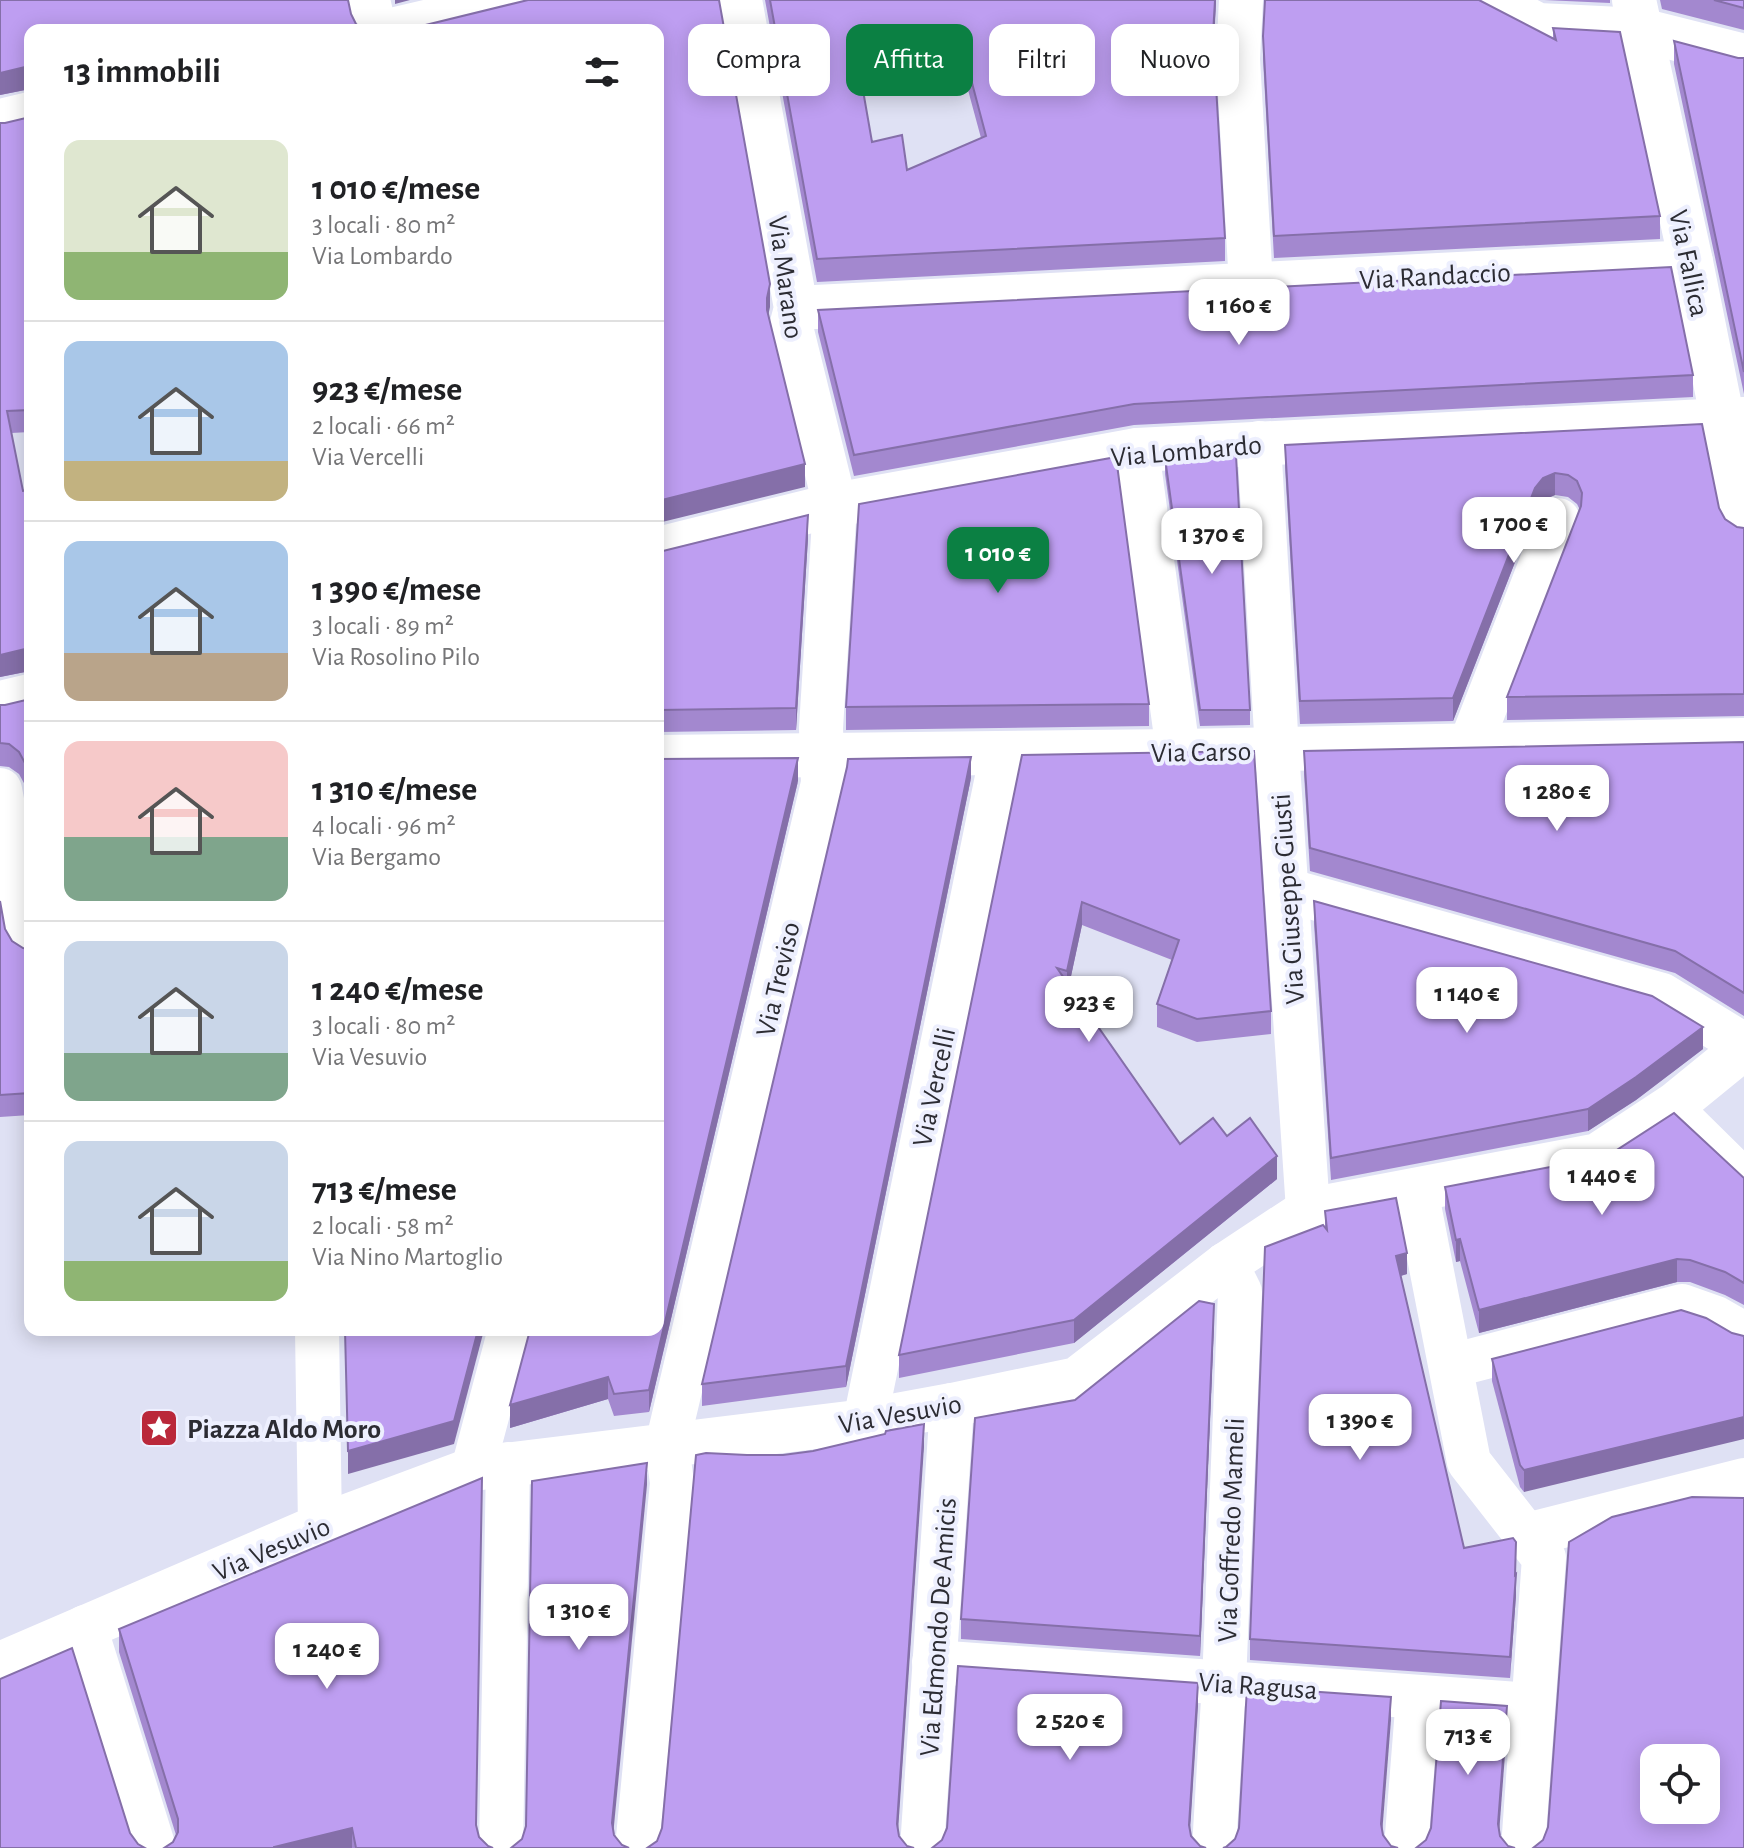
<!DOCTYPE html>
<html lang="it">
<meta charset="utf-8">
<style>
:root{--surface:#fff;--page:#f2f2f2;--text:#202124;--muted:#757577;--line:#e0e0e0;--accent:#0b8043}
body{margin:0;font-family:"Alegreya Sans",sans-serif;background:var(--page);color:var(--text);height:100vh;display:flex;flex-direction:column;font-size:30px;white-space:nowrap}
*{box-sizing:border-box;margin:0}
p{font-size:26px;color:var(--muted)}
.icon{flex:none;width:44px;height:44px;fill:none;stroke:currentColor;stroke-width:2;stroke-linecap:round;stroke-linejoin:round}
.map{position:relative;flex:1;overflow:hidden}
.panel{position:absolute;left:24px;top:24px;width:640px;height:1312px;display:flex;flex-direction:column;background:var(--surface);border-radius:16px;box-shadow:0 4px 20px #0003}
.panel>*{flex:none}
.banner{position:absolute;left:688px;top:24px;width:760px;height:72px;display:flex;gap:16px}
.controls{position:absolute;left:1640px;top:1744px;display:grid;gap:16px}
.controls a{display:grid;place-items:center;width:80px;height:80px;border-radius:16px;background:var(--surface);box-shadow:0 4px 20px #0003;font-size:40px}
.price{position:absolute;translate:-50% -68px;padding:0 18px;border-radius:16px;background:#fff;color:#222;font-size:26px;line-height:52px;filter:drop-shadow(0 2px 4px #0008)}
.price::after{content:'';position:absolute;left:50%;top:48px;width:24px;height:18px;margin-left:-12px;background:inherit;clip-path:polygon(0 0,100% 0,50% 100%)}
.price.active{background:var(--accent);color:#fff}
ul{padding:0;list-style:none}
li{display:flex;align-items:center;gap:24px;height:200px;padding:0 40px}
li+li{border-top:2px solid var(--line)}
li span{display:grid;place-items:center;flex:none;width:224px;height:160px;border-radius:16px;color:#555}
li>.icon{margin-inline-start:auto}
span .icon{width:96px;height:96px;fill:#fffc;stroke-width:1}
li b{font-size:34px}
h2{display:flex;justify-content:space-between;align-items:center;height:96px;padding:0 40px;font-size:34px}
.chip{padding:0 28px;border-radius:16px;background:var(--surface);box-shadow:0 4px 20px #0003;font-size:28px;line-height:72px}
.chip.active{background:var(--accent);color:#fff}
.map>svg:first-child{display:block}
</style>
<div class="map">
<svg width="1744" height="1848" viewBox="0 0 1744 1848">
<rect width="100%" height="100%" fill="#dfe1f4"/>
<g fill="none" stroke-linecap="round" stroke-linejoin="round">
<path stroke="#fff" stroke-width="34" d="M1674,1105L1744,1174"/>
<g stroke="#fff" stroke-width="44">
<path d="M368,0L375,30"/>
<path d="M1241,0L1238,59L1251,285"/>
<path d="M1490,0L1538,25L1641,30L1744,56"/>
<path d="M1634,0L1691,262L1744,526"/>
<path d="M392,30L519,0"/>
<path d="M0,121L30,114"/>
<path d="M796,308L1691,262"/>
<path d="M1259,443L1277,750L1308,1210"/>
<path d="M1137,450L1178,751"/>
<path d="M658,549L835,505L1137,450L1744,419"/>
<path d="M0,703L30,696"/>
<path d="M1470,746L1558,520"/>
<path d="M658,757L1178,751L1744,740"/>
<path d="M0,790L30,947"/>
<path d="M1286,890L1662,995L1744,1045"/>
<path d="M1416,1190L1469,1462L1544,1558L1523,1848"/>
<path d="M317,1330L320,1526"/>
<path d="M1451,1366L1682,1306L1716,1318L1744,1334"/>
<path d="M865,1421L1002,753"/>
<path d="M473,1469L510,1330"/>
<path d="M1527,1535L1744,1480"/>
<path d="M85,1627L154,1848"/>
<path d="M934,1662L1533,1705"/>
<path d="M0,1664L320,1526L473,1469L865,1421L952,1405L1077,1379L1226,1264L1308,1210L1598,1155L1674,1105L1744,1048"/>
<path d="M501,1848L508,1464"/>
<path d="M637,1848L672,1483L667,1445L823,783L821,728L835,505L791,327L796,308L740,0"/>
<path d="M922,1848L952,1405"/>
<path d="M1214,1848L1224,1683L1240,1292L1226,1264"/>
<path d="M1406,1848L1418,1697"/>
</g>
</g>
<g fill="#a388cf" fill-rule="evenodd">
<path d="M765,0H1216L1214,46L1225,238V261L817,282ZM958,53L981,138L907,170L872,142L861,77Z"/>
<path d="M1544,0H1610V3Z"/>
<path d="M1660,0H1744V30L1662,9Z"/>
<path d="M1553,28L1660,216V239L1274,258L1263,59V36L1553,38Z"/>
<path d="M30,30V90H25L0,95Z"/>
<path d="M1674,41L1738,58H1744V394L1674,64Z"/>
<path d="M30,117V432L11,433L23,491L30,490V672H25L0,677L5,123Z"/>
<path d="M818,310L1693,375V397L1134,425L854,476L818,332Z"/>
<path d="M1702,424L1719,508L1725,519L1737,527L1744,528V716L1507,720V697L1580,510L1577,504L1568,497L1555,495L1543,500L1535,511L1453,721L1300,724L1285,467V445Z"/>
<path d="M1165,458L1250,710V725L1200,726L1165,474Z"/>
<path d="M808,538L796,730L658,732V551Z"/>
<path d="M30,699V814L25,785L19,774L9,767L0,766V705H5Z"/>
<path d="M1149,704V726L846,730V707Z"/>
<path d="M1744,742V1016L1675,973L1310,871L1304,774V751Z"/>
<path d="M1022,755L1271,1011V1034L1197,1042L1157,1027V1004L1172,960L1082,925L1069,985L1180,1144L1227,1136L1277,1179L1074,1343L899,1378V1355Z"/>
<path d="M971,778L846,1387L702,1406V1384Z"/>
<path d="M798,781L649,1412L614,1416L608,1399L510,1428Z"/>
<path d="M0,901L5,929L12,941L23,948L30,949V1115L0,1117Z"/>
<path d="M1314,901L1703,1049L1636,1100L1588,1131L1331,1180L1314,924Z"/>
<path d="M1744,1178V1305L1725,1295L1690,1282H1677L1479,1333L1460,1261L1456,1262L1445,1209V1187Z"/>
<path d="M1325,1211L1407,1274L1401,1276L1464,1548L1516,1574V1595L1510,1678L1250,1660V1639L1325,1228Z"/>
<path d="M1214,1323L1200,1656L961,1639V1619Z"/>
<path d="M1732,1333L1524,1492L1520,1487L1492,1381V1359Z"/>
<path d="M119,1629L476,1826L479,1837L488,1846L493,1848H164L173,1842L176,1835L119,1652Z"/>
</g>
<g fill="#856fa9">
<path d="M395,0H410L395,4Z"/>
<path d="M1215,0H1216L1213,58V35Z"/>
<path d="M958,30V53L857,78V56Z"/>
<path d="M25,67V90L0,95V73Z"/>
<path d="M770,284V307L767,321V298Z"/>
<path d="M805,464V487L658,523V501Z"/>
<path d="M1555,473V495L1543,500L1535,511L1453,721V698L1535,488L1543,478Z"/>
<path d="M808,515V538L796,730V708Z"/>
<path d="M25,649V672L0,677V655Z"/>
<path d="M971,757V778L846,1387V1366Z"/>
<path d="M798,758V781L649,1412V1390Z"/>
<path d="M1082,902V925L1067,995V971Z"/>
<path d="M1703,1027V1049L1636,1100L1588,1131V1109Z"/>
<path d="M1277,1156V1179L1074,1343V1320Z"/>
<path d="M1460,1239V1261L1456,1262V1240Z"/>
<path d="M1407,1253V1274L1396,1277V1256Z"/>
<path d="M1677,1259V1282L1479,1333V1310Z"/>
<path d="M1214,1304V1323L1200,1656V1636Z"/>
<path d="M478,1330H484L454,1444L348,1474V1451Z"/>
<path d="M608,1377V1399L510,1428V1405Z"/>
<path d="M1744,1417V1439L1524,1492V1470Z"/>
<path d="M924,1424V1447L897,1846V1824Z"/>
<path d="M647,1463V1485L612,1846V1823Z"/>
<path d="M1516,1542L1515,1592L1516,1574V1595L1510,1678Z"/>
<path d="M1198,1683V1706L1189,1847V1825Z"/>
<path d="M1391,1697V1720L1381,1847V1824Z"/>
<path d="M1507,1706V1728L1498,1847V1824Z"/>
<path d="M352,1828V1848H274V1847Z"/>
</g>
<g fill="#be9ef1" stroke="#856fa9" stroke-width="2" fill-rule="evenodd">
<path d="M0,0H348L351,14L356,24L365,30H30V67H25L0,73Z"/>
<path d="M528,0H719L770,284L767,298V310L805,464L658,501V30H405Z"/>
<path d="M770,0H1215L1213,35L1225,238L817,259ZM958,30L986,136L907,170L902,135L872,142L857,56Z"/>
<path d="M1265,0H1479L1556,40L1553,28L1620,32L1660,216L1274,236L1263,36Z"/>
<path d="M1714,0H1744V8Z"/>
<path d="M1674,41L1738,58H1744V372Z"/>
<path d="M30,117V410L7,411L23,491L30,490V649H25L0,655V123H5Z"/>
<path d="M1671,267L1693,375L1134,404L854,455L818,310Z"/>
<path d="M1702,424L1719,508L1725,519L1737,527L1744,528V694L1507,697L1581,506L1582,493L1577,481L1568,475L1555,473L1543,478L1535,488L1453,698L1300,701L1285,445Z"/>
<path d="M1236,455L1250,710H1200L1165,458Z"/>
<path d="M1116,457L1149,704L846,707L859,504Z"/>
<path d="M808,515L796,708L658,710V551H663Z"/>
<path d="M30,699V791L25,763L19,752L9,744L0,743V705H5Z"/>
<path d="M1744,742V993L1675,951L1310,848L1304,751Z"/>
<path d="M1254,751L1271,1011L1197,1019L1157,1004L1179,940L1082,902L1067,971L1057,968L1180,1144L1213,1118L1227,1136L1250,1118L1277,1156L1074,1320L899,1355L1022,755Z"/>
<path d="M971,757L846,1366L702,1384L847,767L848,759Z"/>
<path d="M798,758L649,1390L614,1394L608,1377L510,1405L530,1330H658V759Z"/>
<path d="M0,901L5,929L12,941L23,948L30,949V1093L0,1095Z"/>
<path d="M1314,901L1652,996L1703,1027L1636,1077L1588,1109L1331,1158Z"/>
<path d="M1674,1113L1744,1178V1283L1725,1272L1690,1260L1677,1259L1479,1310L1460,1239L1456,1240L1445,1187L1603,1157L1612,1153Z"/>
<path d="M1396,1198L1407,1253L1396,1256L1464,1548L1513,1538L1516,1542L1515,1575L1516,1574L1510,1657L1250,1639L1265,1247L1323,1225L1327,1230L1325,1211Z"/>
<path d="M1199,1301L1214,1304L1200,1636L961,1619L975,1418L1075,1400Z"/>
<path d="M1681,1310L1706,1318L1732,1333L1744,1336V1417L1524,1470L1520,1465L1492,1359Z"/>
<path d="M345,1330H478L454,1421L348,1451Z"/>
<path d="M924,1424L897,1824L899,1836L907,1846L914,1848H647L657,1841L662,1828L696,1455L706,1453L747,1455H783L813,1451L885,1434L886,1431Z"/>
<path d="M647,1463L612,1823L614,1835L622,1845L629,1848H511L522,1839L526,1826L532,1481Z"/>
<path d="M482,1478L476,1825L479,1837L488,1846L493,1848H356L352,1828L274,1847V1848H164L173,1842L178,1832V1819L119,1629Z"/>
<path d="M1692,1497L1744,1498V1848H1533L1543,1840L1548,1827L1569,1542L1612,1517ZM1654,1758H1706V1810H1654Z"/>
<path d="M72,1648L130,1833L138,1844L145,1848H0V1679Z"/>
<path d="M958,1666L1198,1683L1189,1825L1191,1836L1200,1846L1206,1848H932L942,1840L947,1828Z"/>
<path d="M1247,1687L1391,1697L1381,1824L1383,1835L1391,1846L1398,1848H1223L1226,1847L1235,1839L1239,1828Z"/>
<path d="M1441,1701L1507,1706L1498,1824L1500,1836L1508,1846L1515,1848H1416L1426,1840L1431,1828Z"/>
</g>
<defs>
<g id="sight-square" transform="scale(2)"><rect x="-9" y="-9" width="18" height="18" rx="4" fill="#ba283a" stroke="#edeffe"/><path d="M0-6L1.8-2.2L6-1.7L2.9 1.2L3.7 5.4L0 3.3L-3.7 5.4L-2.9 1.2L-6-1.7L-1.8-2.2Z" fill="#fff"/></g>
</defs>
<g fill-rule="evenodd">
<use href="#sight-square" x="159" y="1428"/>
</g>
<g text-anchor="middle" stroke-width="8" stroke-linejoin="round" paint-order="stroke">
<g font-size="28" fill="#2c2c33" stroke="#edeffe">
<text transform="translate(1690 263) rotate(78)" y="10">Via Fallica</text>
<text transform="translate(1435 275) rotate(-3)" y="10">Via Randaccio</text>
<text transform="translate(787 277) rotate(82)" y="10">Via Marano</text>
<text transform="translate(1186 450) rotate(-5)" y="10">Via Lombardo</text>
<text transform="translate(1201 751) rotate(-1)" y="10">Via Carso</text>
<text transform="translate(1287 899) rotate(-94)" y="10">Via Giuseppe Giusti</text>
<text transform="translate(777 979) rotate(-77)" y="10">Via Treviso</text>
<text transform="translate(933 1087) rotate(-78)" y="10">Via Vercelli</text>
<text transform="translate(900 1413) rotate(-10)" y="10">Via Vesuvio</text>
<text transform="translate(1230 1530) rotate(-88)" y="10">Via Goffredo Mameli</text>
<text transform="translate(271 1548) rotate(-23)" y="10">Via Vesuvio</text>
<text transform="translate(937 1627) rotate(-86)" y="10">Via Edmondo De Amicis</text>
<text transform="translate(1258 1685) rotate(4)" y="10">Via Ragusa</text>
</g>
<g font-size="28" font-weight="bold" fill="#2c2c33" stroke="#edeffe" text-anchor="start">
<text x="187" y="1438">Piazza Aldo Moro</text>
</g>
</g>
</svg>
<div class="controls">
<a><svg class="icon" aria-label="locate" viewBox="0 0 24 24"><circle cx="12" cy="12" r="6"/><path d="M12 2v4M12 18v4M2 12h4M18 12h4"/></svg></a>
</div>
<b class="price" style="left:1239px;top:347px">1 160 €</b>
<b class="price" style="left:1514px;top:565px">1 700 €</b>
<b class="price" style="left:1212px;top:576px">1 370 €</b>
<b class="price active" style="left:998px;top:595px">1 010 €</b>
<b class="price" style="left:1557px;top:833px">1 280 €</b>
<b class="price" style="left:1467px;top:1035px">1 140 €</b>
<b class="price" style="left:1089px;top:1044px">923 €</b>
<b class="price" style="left:1602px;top:1217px">1 440 €</b>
<b class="price" style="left:1360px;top:1462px">1 390 €</b>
<b class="price" style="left:579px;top:1652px">1 310 €</b>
<b class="price" style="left:327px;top:1691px">1 240 €</b>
<b class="price" style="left:1070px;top:1762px">2 520 €</b>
<b class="price" style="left:1468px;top:1777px">713 €</b>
<div class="banner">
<a class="chip">Compra</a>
<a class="chip active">Affitta</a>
<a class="chip">Filtri</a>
<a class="chip">Nuovo</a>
</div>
<section class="panel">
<h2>13 immobili<svg class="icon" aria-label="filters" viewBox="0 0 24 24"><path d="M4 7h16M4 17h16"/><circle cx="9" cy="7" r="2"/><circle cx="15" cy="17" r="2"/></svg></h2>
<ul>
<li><span style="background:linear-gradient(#dfe7d0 70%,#8fb573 0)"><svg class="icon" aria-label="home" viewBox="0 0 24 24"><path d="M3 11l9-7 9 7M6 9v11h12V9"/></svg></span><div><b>1 010 €/mese</b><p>3 locali · 80 m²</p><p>Via Lombardo</p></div></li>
<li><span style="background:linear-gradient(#a9c7e8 75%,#c2b280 0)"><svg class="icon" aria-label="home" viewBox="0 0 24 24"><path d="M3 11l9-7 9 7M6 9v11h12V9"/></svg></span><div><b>923 €/mese</b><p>2 locali · 66 m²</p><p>Via Vercelli</p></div></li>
<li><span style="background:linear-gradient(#a9c7e8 70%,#b9a48a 0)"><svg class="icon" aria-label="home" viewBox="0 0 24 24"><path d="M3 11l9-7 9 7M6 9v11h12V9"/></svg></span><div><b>1 390 €/mese</b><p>3 locali · 89 m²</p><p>Via Rosolino Pilo</p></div></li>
<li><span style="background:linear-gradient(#f6c9c9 60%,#7fa58c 0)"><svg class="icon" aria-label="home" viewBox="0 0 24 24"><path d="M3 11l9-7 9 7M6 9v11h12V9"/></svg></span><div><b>1 310 €/mese</b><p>4 locali · 96 m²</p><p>Via Bergamo</p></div></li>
<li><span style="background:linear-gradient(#c9d6e8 70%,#7fa58c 0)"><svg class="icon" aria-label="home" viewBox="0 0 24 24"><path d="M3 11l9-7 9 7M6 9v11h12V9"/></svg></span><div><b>1 240 €/mese</b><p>3 locali · 80 m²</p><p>Via Vesuvio</p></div></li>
<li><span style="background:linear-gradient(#c9d6e8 75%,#8fb573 0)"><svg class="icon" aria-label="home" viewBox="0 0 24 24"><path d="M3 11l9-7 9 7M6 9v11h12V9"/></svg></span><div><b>713 €/mese</b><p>2 locali · 58 m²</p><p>Via Nino Martoglio</p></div></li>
</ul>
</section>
</div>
